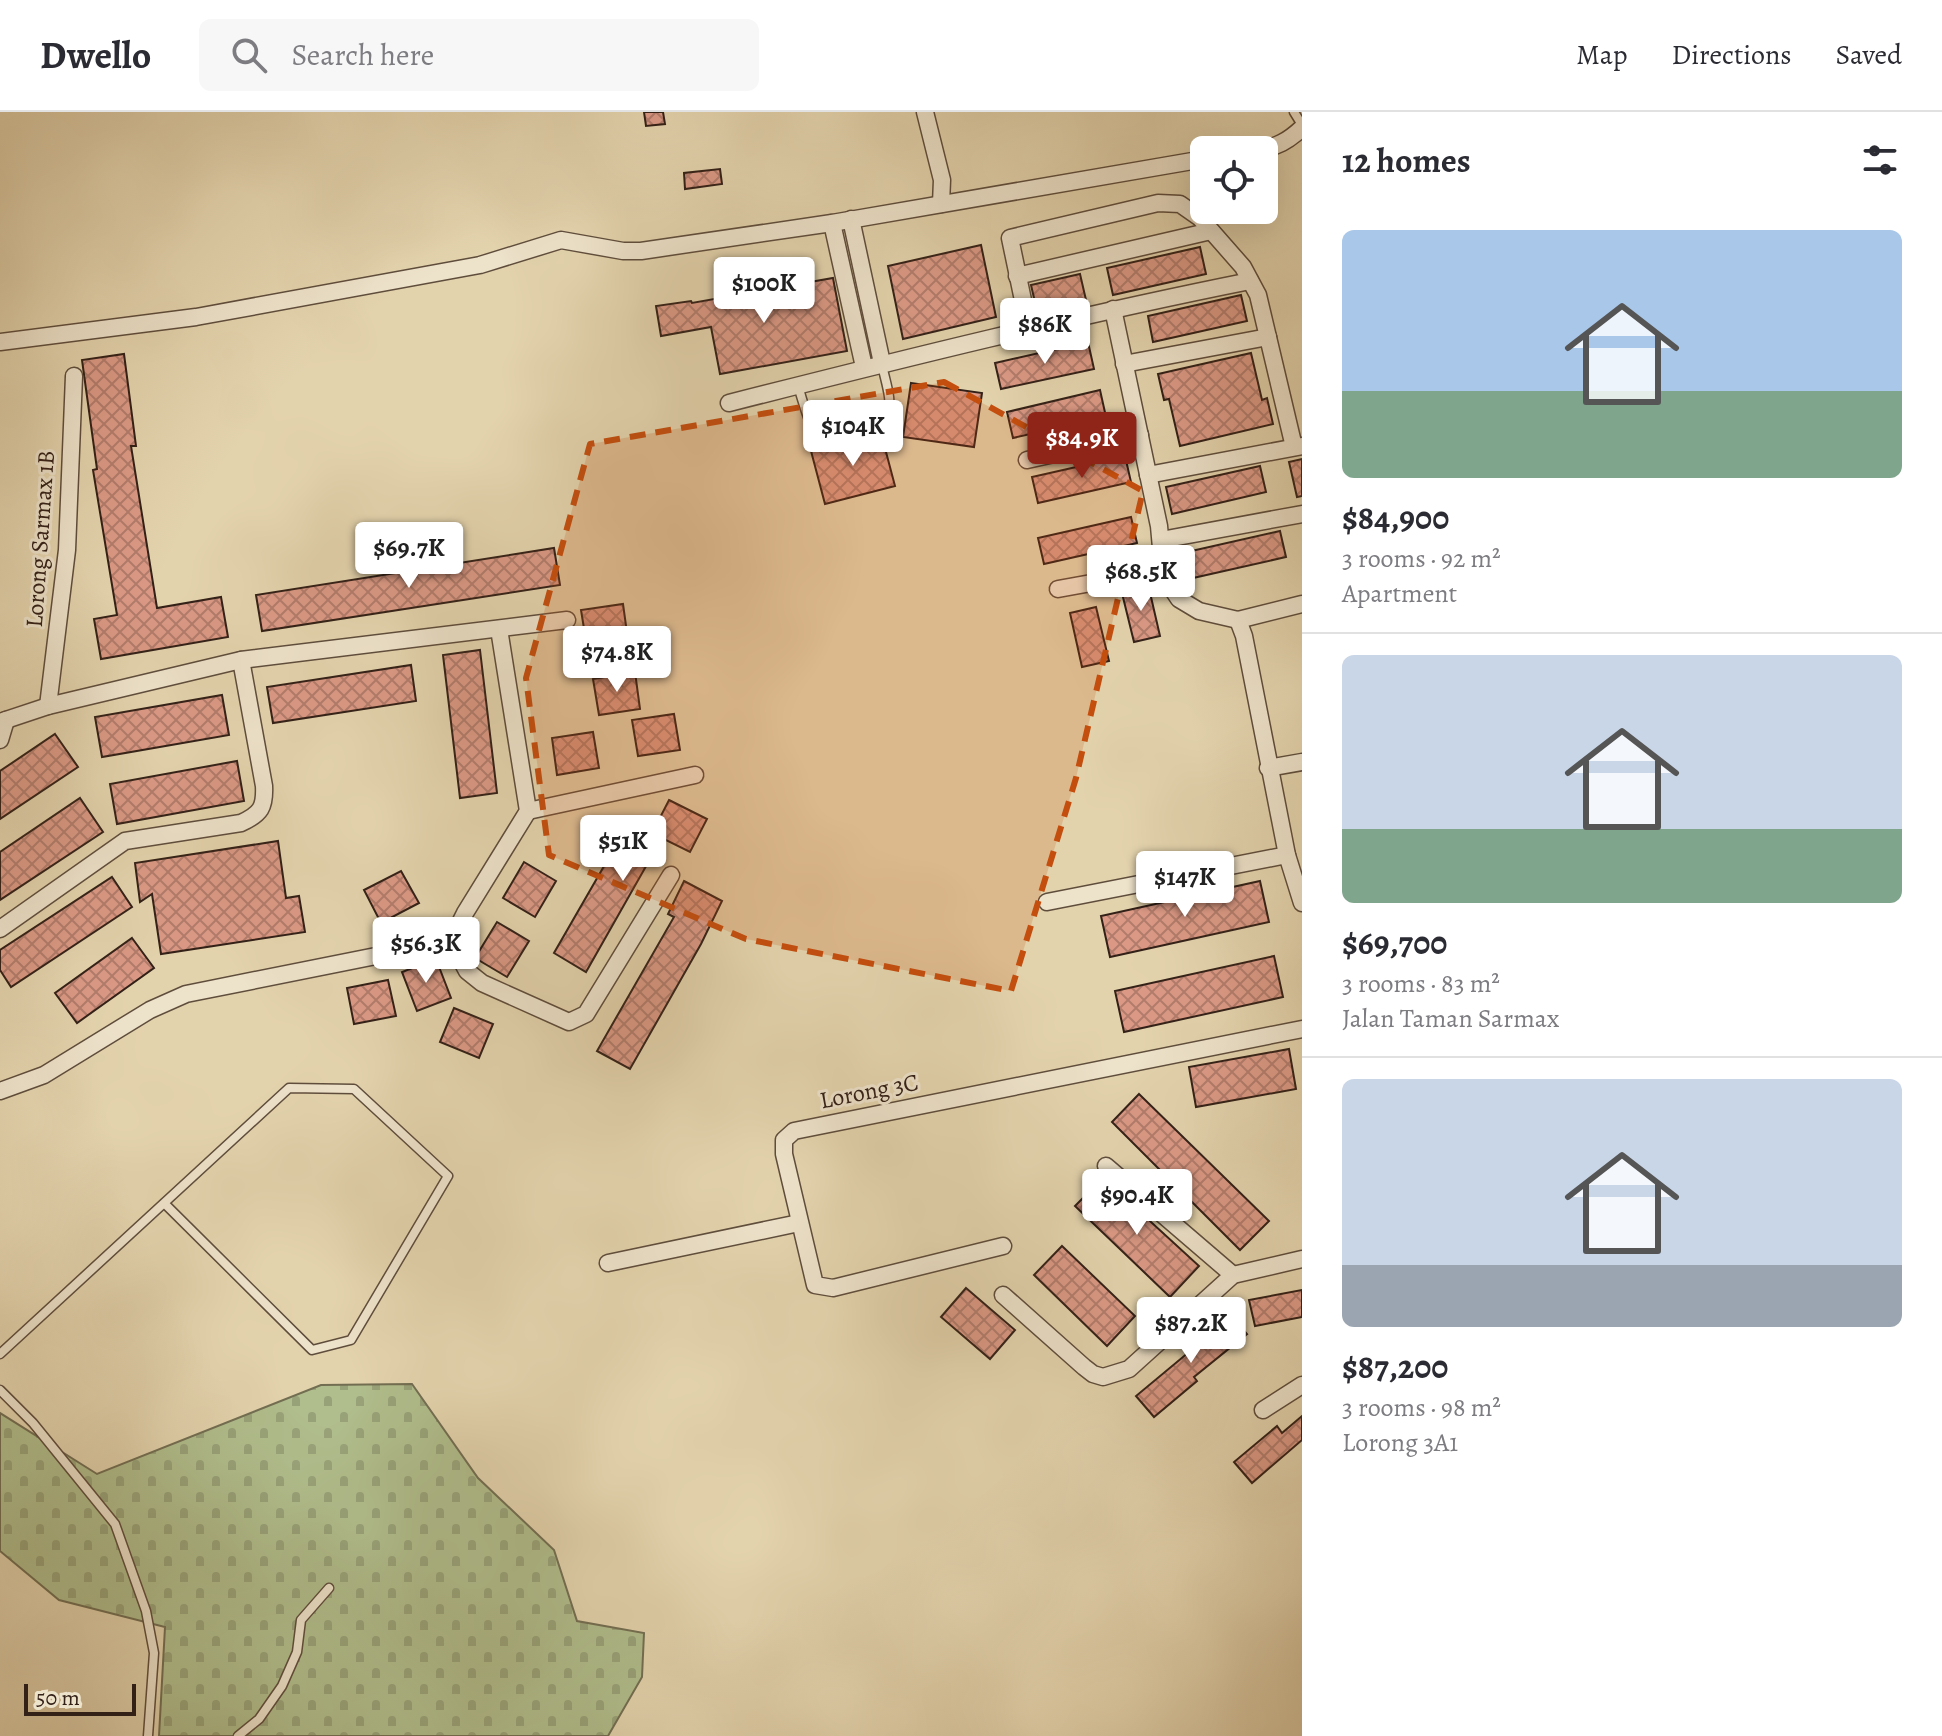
<!DOCTYPE html>
<meta charset="utf-8">
<style>
:root{--surface:#fff;--page:#f7f7f7;--text:#2b2b33;--muted:#7c7c81;--line:#e1e1e2;--accent:#8f2418}
body{margin:0;font-family:Alegreya,serif;background:var(--page);color:var(--text);height:100vh;display:flex;flex-direction:column;font-size:30px;white-space:nowrap}
*{box-sizing:border-box;margin:0}
p{font-size:26px;color:var(--muted)}
.icon{flex:none;width:44px;height:44px;fill:none;stroke:currentColor;stroke-width:2;stroke-linecap:round;stroke-linejoin:round}
.map{position:relative;flex:1;overflow:hidden}
.details{display:flex;flex-direction:column;background:var(--surface);width:640px}
.details>*{flex:none}
.fabs{position:absolute;left:1190px;top:24px;display:grid;gap:16px}
.fabs a{display:grid;place-items:center;width:88px;height:88px;border-radius:12px;background:var(--surface);box-shadow:0 8px 32px #0002;font-size:40px}
.scale{position:absolute;left:24px;bottom:20px;width:112px;box-sizing:border-box;padding-left:8px;border:4px solid #332017;border-top:0;font-size:22px;line-height:28px;white-space:nowrap;color:#332017;-webkit-text-stroke:6px #ede2ca;paint-order:stroke}
.price{position:absolute;translate:-50% -68px;padding:0 18px;border-radius:8px;background:#fff;color:#222;font-size:26px;line-height:52px;filter:drop-shadow(0 2px 4px #0008)}
.price::after{content:'';position:absolute;left:50%;top:48px;width:24px;height:18px;margin-left:-12px;background:inherit;clip-path:polygon(0 0,100% 0,50% 100%)}
.price.active{background:var(--accent);color:#fff}
ul{padding:0;list-style:none}
li{display:grid;align-content:center;gap:16px;height:424px;padding:0 40px}
li+li{border-top:2px solid var(--line)}
li span{display:grid;place-items:center;height:248px;border-radius:12px;color:#555}
li>.icon{margin-inline-start:auto}
span .icon{width:144px;height:144px;fill:#fffc;stroke-width:1}
li b{font-size:34px}
h2{display:flex;justify-content:space-between;align-items:center;height:96px;padding:0 40px;font-size:34px}
header{display:flex;align-items:center;gap:48px;box-sizing:border-box;height:112px;padding:0 40px;background:var(--surface);border-bottom:2px solid var(--line)}
header strong{font-size:38px}
nav{display:flex;gap:44px;margin-inline-start:auto;font-size:28px}
.search{width:560px;height:72px;background:var(--page);display:flex;align-items:center;gap:20px;box-sizing:border-box;padding:0 28px;border-radius:12px;color:var(--muted);font-size:30px}
main{display:flex;flex:1;min-height:0}
.map>svg:first-child{display:block}
</style>
<header>
<strong>Dwello</strong>
<div class="search"><svg class="icon" aria-label="search" viewBox="0 0 24 24"><circle cx="10" cy="10" r="6"/><path d="M15 15l6 6"/></svg>Search here</div>
<nav><a>Map</a><a>Directions</a><a>Saved</a></nav>
</header>
<main>
<div class="map">
<svg width="1302" height="1624" viewBox="0 0 1302 1624">
<defs>
<pattern id="cemetery-stones" width="16" height="16" patternUnits="userSpaceOnUse" patternTransform="scale(2)"><rect width="16" height="16" fill="#b0bd8c"/><path d="M2 7V4a2 2 0 0 1 4 0v3zM10 15v-3a2 2 0 0 1 4 0v3z" fill="#98a278"/></pattern>
<pattern id="building-cross-hatch" width="8" height="8" patternUnits="userSpaceOnUse" patternTransform="scale(2)"><rect width="8" height="8" fill="#db9985"/><path d="M0 0l8 8M0 8l8-8" fill="none" stroke="#b27c6c"/></pattern>
</defs>
<rect width="100%" height="100%" fill="#e3d3ad"/>
<filter id="stains"><feTurbulence type="fractalNoise" baseFrequency=".0025" numOctaves="4"/><feColorMatrix values="0 0 0 0 .2 0 0 0 0 .09 0 0 0 0 .02 0 0 0 .5 -.17"/></filter>
<radialGradient id="worn" r=".72"><stop offset=".6" stop-color="#630" stop-opacity="0"/><stop offset="1" stop-color="#630" stop-opacity=".3"/></radialGradient>
<path fill="url(#cemetery-stones)" stroke="#726e52" stroke-width="2" d="M412,1272L478,1366L554,1438L577,1509L644,1521L642,1565L608,1624H159L165,1515L59,1488L0,1439V1301L97,1362L321,1273Z"/>
<g fill="url(#building-cross-hatch)" stroke="#332017" stroke-width="2">
<path d="M644,0H663L665,12L646,14Z"/>
<path d="M720,57L722,72L685,77L684,61Z"/>
<path d="M981,133L996,205L903,227L888,154Z"/>
<path d="M1200,135L1206,162L1113,183L1107,156Z"/>
<path d="M1080,162L1086,188L1037,199L1031,173Z"/>
<path d="M833,166L847,239L720,262L711,215L661,224L656,194L691,189L692,191Z"/>
<path d="M1241,183L1247,209L1153,230L1148,204Z"/>
<path d="M1088,230L1094,257L1001,277L995,251Z"/>
<path d="M1251,241L1262,288L1267,286L1273,312L1180,334L1169,287L1164,288L1158,262Z"/>
<path d="M124,242L136,334H131L157,496L221,485L228,525L101,547L94,507L117,503L93,358L97,357L82,248Z"/>
<path d="M911,271L982,281L974,335L903,325Z"/>
<path d="M1100,278L1106,305L1013,326L1007,300Z"/>
<path d="M881,321L895,374L825,392L811,339Z"/>
<path d="M1125,344L1131,370L1038,391L1032,365Z"/>
<path d="M1302,347V384L1297,385L1289,350Z"/>
<path d="M1260,354L1266,380L1172,402L1166,375Z"/>
<path d="M1131,405L1137,431L1044,452L1038,426Z"/>
<path d="M1280,419L1286,445L1193,466L1187,440Z"/>
<path d="M554,436L560,473L262,519L256,483Z"/>
<path d="M1148,472L1160,524L1134,530L1121,477Z"/>
<path d="M623,492L628,528L587,535L581,498Z"/>
<path d="M1096,495L1109,549L1082,555L1070,501Z"/>
<path d="M480,538L497,681L460,686L443,543Z"/>
<path d="M411,553L416,589L273,611L267,575Z"/>
<path d="M635,560L640,597L599,603L593,567Z"/>
<path d="M222,583L229,623L102,645L95,605Z"/>
<path d="M674,602L680,638L638,644L632,608Z"/>
<path d="M593,620L599,656L557,663L552,626Z"/>
<path d="M55,622L78,655L0,707V659Z"/>
<path d="M237,649L244,689L117,712L110,672Z"/>
<path d="M80,686L103,720L0,788V740Z"/>
<path d="M669,688L707,707L690,740L662,726L586,860L554,841L626,716L648,729Z"/>
<path d="M278,729L286,786L299,784L305,820L161,842L152,782L140,790L135,751Z"/>
<path d="M524,750L556,769L535,805L503,786Z"/>
<path d="M401,759L419,791L381,811L364,778Z"/>
<path d="M112,765L132,795L11,875L0,858V838Z"/>
<path d="M684,769L722,789L701,832L630,957L597,939L674,805L668,802Z"/>
<path d="M1260,769L1269,810L1110,845L1101,804Z"/>
<path d="M497,810L529,829L507,865L475,846Z"/>
<path d="M132,826L154,856L77,911L55,881Z"/>
<path d="M1274,844L1283,885L1124,920L1115,879Z"/>
<path d="M436,847L451,886L417,899L402,860Z"/>
<path d="M388,868L396,904L354,912L347,876Z"/>
<path d="M454,896L493,912L479,946L440,930Z"/>
<path d="M1289,937L1296,977L1196,995L1189,955Z"/>
<path d="M1139,982L1269,1109L1240,1138L1112,1010Z"/>
<path d="M1103,1066L1199,1154L1170,1185L1075,1094Z"/>
<path d="M1062,1134L1135,1204L1107,1234L1034,1163Z"/>
<path d="M966,1176L1015,1218L990,1247L941,1205Z"/>
<path d="M1302,1178V1205L1255,1214L1249,1188Z"/>
<path d="M1229,1201L1247,1222L1194,1265L1197,1269L1154,1305L1136,1284L1189,1240L1186,1237Z"/>
<path d="M1302,1304V1328L1252,1371L1234,1350L1277,1314L1282,1321Z"/>
</g>
<g fill="none" stroke-linecap="round" stroke-linejoin="round">
<g stroke="#5f4d3c" stroke-width="11">
<g id="lane">
<path d="M1294,0L1302,13"/>
<path d="M798,274C812,318 810,332 860,317C870,315 882,313 887,303C894,290 884,266 882,252"/>
<path d="M0,1242L289,976L354,977L448,1064L351,1228L312,1238L164,1091"/>
<path d="M0,1278L33,1311L115,1412L146,1499L154,1541L148,1624"/>
<path d="M238,1624L259,1607L282,1574L297,1540L301,1508L329,1476"/>
</g>
</g>
<g stroke="#5f4d3c" stroke-width="19">
<g id="street">
<path d="M925,0L942,68L941,92"/>
<path d="M1258,38C1277,35 1288,29 1302,16"/>
<path d="M851,107L882,251"/>
<path d="M832,111L864,255"/>
<path d="M1017,164L1211,119"/>
<path d="M1113,197L1159,414L1163,458L1167,469L1179,487L1199,499L1238,508L1302,492"/>
<path d="M1029,217L1010,126L1158,91L1180,92L1200,106L1243,155L1258,183L1294,335"/>
<path d="M0,230L196,205L480,153L561,128L623,139H641L832,111L1204,47"/>
<path d="M1124,252L1268,225"/>
<path d="M729,291C902,247 1075,204 1250,169"/>
<path d="M1027,348L1140,323"/>
<path d="M1148,363L1302,334"/>
<path d="M1161,428L1302,402"/>
<path d="M1058,477L1163,458"/>
<path d="M1238,508L1244,524L1287,743L1302,791"/>
<path d="M48,594L67,438L74,264"/>
<path d="M0,610L48,594L241,548L567,508"/>
<path d="M0,628L6,608"/>
<path d="M1268,656L1302,650"/>
<path d="M528,699L695,663"/>
<path d="M1047,790L1287,743"/>
<path d="M0,817L125,729L241,711C261,702 265,695 264,674L241,548"/>
<path d="M451,829L467,859L482,871L569,910L586,902L671,763"/>
<path d="M0,979L44,963L150,898L186,882L451,829L465,801L528,699L499,517"/>
<path d="M1106,1054L1233,1163"/>
<path d="M1003,1134L833,1176L815,1173L784,1042V1028L794,1019L1302,917"/>
<path d="M608,1151L799,1111"/>
<path d="M1003,1183L1084,1255L1093,1262L1103,1265L1129,1257L1233,1163L1302,1147"/>
<path d="M1263,1298L1302,1273"/>
</g>
</g>
<use href="#lane" stroke="#ede2ca" stroke-width="8"/>
<use href="#street" stroke="#ede2ca" stroke-width="16"/>
</g>
<path fill="#c44e0e" fill-opacity="0.2" stroke="#c44e0e" stroke-width="6" stroke-dasharray="16 10" stroke-linejoin="round" d="M944,270L1143,379L1076,666L1011,879L746,827L549,743L526,566L590,332Z"/>
<g text-anchor="middle" stroke-width="6" stroke-linejoin="round" paint-order="stroke">
<g font-size="24" fill="#332017" stroke="#ede2ca">
<text transform="translate(40 427) rotate(-86)" y="8">Lorong Sarmax 1B</text>
<text transform="translate(869 979) rotate(-11)" y="8">Lorong 3C</text>
</g>
</g>
<rect width="100%" height="100%" filter="url(#stains)"/>
<rect width="100%" height="100%" fill="url(#worn)"/>
</svg>
<div class="fabs">
<a><svg class="icon" aria-label="locate" viewBox="0 0 24 24"><circle cx="12" cy="12" r="6"/><path d="M12 2v4M12 18v4M2 12h4M18 12h4"/></svg></a>
</div>
<div class="scale">50 m</div>
<b class="price" style="left:764px;top:213px">$100K</b>
<b class="price" style="left:1045px;top:254px">$86K</b>
<b class="price" style="left:853px;top:356px">$104K</b>
<b class="price active" style="left:1082px;top:368px">$84.9K</b>
<b class="price" style="left:409px;top:478px">$69.7K</b>
<b class="price" style="left:1141px;top:501px">$68.5K</b>
<b class="price" style="left:617px;top:582px">$74.8K</b>
<b class="price" style="left:623px;top:771px">$51K</b>
<b class="price" style="left:1185px;top:807px">$147K</b>
<b class="price" style="left:426px;top:873px">$56.3K</b>
<b class="price" style="left:1137px;top:1125px">$90.4K</b>
<b class="price" style="left:1191px;top:1253px">$87.2K</b>
</div>
<section class="details">
<h2>12 homes<svg class="icon" aria-label="filters" viewBox="0 0 24 24"><path d="M4 7h16M4 17h16"/><circle cx="9" cy="7" r="2"/><circle cx="15" cy="17" r="2"/></svg></h2>
<ul>
<li><span style="background:linear-gradient(#a9c7e8 65%,#7fa58c 0)"><svg class="icon" aria-label="home" viewBox="0 0 24 24"><path d="M3 11l9-7 9 7M6 9v11h12V9"/></svg></span><div><b>$84,900</b><p>3 rooms · 92 m²</p><p>Apartment</p></div></li>
<li><span style="background:linear-gradient(#c9d6e8 70%,#7fa58c 0)"><svg class="icon" aria-label="home" viewBox="0 0 24 24"><path d="M3 11l9-7 9 7M6 9v11h12V9"/></svg></span><div><b>$69,700</b><p>3 rooms · 83 m²</p><p>Jalan Taman Sarmax</p></div></li>
<li><span style="background:linear-gradient(#c9d6e8 75%,#9aa5b1 0)"><svg class="icon" aria-label="home" viewBox="0 0 24 24"><path d="M3 11l9-7 9 7M6 9v11h12V9"/></svg></span><div><b>$87,200</b><p>3 rooms · 98 m²</p><p>Lorong 3A1</p></div></li>
</ul>
</section>
</main>
